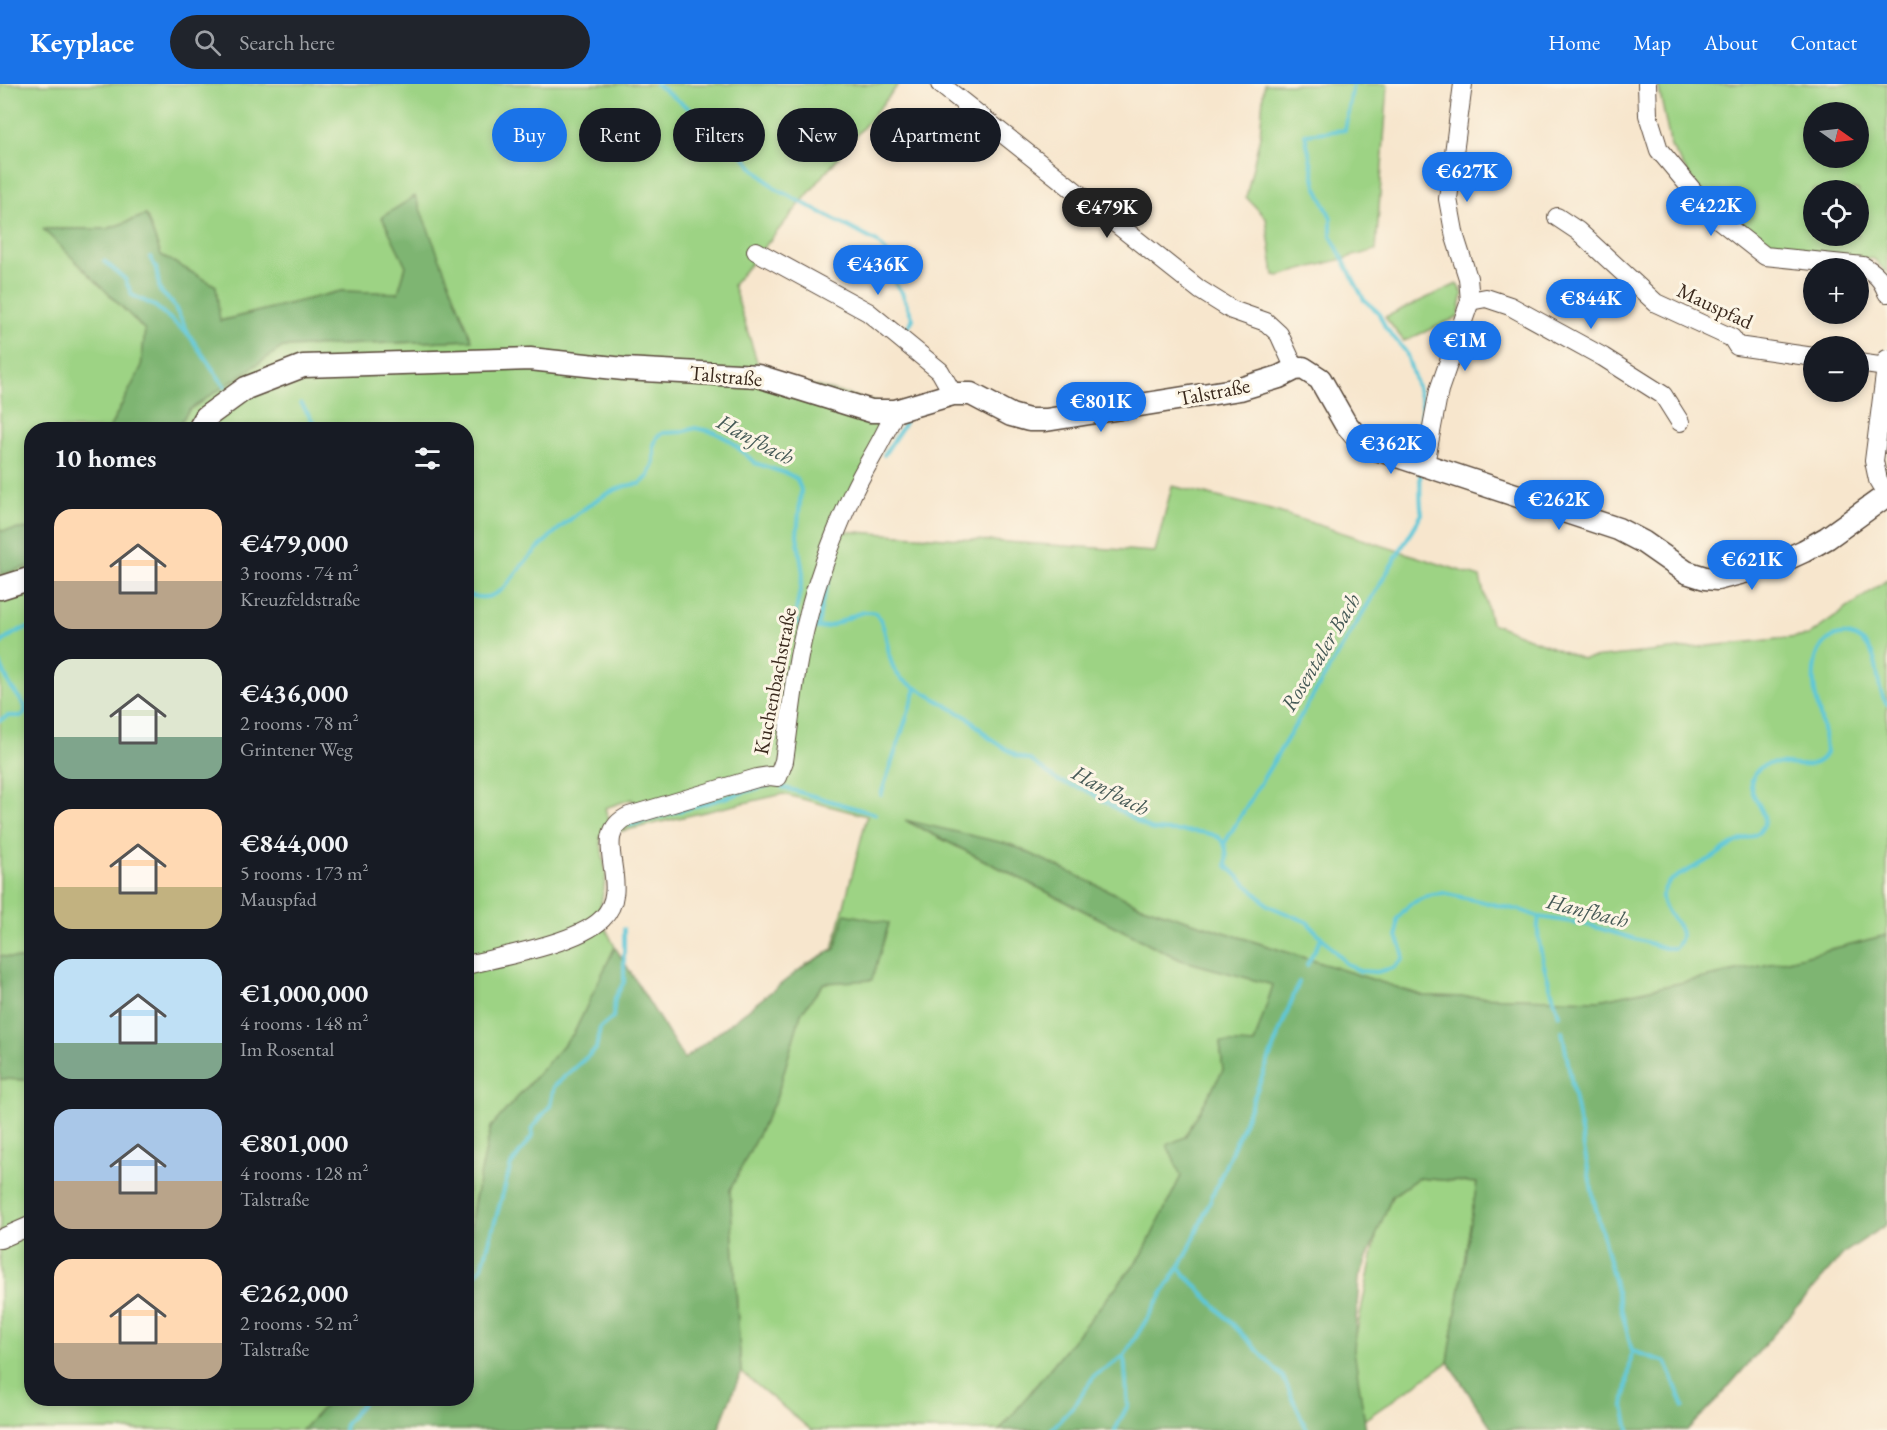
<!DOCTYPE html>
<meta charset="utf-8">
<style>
:root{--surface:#171b24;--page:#20242c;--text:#f1f3f6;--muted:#9ea1a6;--accent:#1a73e8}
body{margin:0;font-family:"EB Garamond",serif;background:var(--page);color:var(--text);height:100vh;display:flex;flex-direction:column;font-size:22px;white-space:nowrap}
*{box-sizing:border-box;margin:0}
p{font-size:20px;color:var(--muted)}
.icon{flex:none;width:33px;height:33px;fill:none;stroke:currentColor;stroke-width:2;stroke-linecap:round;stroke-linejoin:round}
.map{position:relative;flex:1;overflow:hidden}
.drawer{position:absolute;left:24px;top:338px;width:450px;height:984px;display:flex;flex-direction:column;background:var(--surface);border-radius:24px;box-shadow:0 3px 9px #0003}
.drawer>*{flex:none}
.banner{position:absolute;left:492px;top:24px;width:570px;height:54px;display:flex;gap:12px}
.needle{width:39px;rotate:104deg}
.controls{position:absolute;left:1803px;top:18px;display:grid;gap:12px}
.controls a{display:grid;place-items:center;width:66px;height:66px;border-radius:50%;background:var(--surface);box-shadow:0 3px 9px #0003;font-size:30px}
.price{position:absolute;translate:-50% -51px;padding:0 14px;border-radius:21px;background:var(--accent);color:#fff;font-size:20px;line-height:39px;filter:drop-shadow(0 2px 3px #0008)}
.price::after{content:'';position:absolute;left:50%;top:36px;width:18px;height:14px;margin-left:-9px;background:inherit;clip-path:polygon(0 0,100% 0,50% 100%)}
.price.on{background:#222;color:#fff}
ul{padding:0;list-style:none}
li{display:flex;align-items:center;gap:18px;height:150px;padding:0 30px}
li span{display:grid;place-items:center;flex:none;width:168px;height:120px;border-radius:18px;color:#555}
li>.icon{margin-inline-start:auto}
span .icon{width:72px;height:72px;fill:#fffc;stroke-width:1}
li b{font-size:26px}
h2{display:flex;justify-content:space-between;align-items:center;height:72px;padding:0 30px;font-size:26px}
.pill{padding:0 21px;border-radius:27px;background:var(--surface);box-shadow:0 3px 9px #0003;font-size:21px;line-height:54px}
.pill.on{background:var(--accent);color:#fff}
header{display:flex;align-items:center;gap:36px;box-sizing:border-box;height:84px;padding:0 30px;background:var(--accent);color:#fff}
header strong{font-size:28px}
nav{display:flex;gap:33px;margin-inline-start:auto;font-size:21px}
.search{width:420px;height:54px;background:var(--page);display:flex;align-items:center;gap:15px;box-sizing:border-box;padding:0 21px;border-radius:33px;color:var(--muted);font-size:22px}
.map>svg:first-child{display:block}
</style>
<header>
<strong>Keyplace</strong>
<div class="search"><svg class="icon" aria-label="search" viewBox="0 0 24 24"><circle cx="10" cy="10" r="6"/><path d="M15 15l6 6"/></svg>Search here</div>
<nav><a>Home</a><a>Map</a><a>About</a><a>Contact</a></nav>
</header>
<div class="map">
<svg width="1887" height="1346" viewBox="0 0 1887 1346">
<rect width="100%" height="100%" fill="#fcf5e5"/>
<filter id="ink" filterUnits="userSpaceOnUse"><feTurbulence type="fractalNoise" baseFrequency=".0167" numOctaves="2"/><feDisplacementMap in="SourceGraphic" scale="12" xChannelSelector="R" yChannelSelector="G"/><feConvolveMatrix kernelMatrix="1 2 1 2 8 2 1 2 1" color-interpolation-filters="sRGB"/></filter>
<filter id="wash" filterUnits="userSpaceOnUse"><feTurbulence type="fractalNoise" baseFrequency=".008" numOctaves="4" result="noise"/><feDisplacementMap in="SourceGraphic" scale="24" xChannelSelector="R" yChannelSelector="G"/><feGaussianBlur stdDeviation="1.35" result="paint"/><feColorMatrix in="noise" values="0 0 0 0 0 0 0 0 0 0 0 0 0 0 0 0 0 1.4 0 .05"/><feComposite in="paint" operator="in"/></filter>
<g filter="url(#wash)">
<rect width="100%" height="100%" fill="#f7e6cd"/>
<g fill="#9dd384" stroke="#6c7e51" stroke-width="1.5" fill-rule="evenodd">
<path d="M0,0H899L733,201L760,287L890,322L841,447L1155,468L1172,402L1275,427L1480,493L1491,539L1582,575L1808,552L1887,496V851L1780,878L1599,916L1424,912L1139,821L1012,761L908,738L1181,876L1273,901L1254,960L1220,959L1223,986L1185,1053L1181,1092L1142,1171L1000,1346H811L741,1288L730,1106L776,1015L801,929L824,899L872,895L889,839L807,880L833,865L867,732L783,710L600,752L606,792L599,831L615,863L574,949L491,1043L474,1119L467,1171L466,345H176L189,326L283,263L471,256L415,113L382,133L406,182L398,209L341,207L219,237L216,202L161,171L146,131L107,145H44L145,246L141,284L109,345H32L31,444L0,447ZM632,715L635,726L608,734L605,724Z"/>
<path d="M1264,0H1388L1376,166L1279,192L1274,191L1266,134L1246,113L1260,52Z"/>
<path d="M1658,0H1887V189L1874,175L1768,164L1699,105L1671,63ZM1814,28H1858V74H1814ZM1814,106H1858V152H1814Z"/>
<path d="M1457,200L1463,210L1458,233L1404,257L1385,233Z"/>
<path d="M31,482V877L0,872V490Z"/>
<path d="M0,995L31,996L32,1314H332L302,1346H0Z"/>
<path d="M1418,1094L1477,1099L1448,1278L1364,1336L1353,1266L1378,1143L1393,1112Z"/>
</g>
<g fill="#7eb572" stroke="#5c7048" stroke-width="1.5">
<path d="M415,112L472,256L283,263L189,326L176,345H109L141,284L145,246L43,145H107L146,131L161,171L216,202L220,237L341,207L398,209L406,182L382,133Z"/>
<path d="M31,444V482L0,490V447Z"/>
<path d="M905,736L1012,761L1139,821L1424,912L1599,916L1780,878L1887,851V1140L1844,1169L1716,1317L1687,1346H1493L1448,1278L1477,1099L1418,1094L1392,1112L1359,1194L1354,1266L1366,1346H1000L1142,1171L1181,1092L1167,1061L1185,1053L1223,986L1220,958L1254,960L1273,901L1181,876Z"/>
<path d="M845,830L889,839L872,896L824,899L801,929L776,1015L730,1106L741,1288L718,1346H302L332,1314H466L467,1171L474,1119L491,1043L574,949L615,863L684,975L807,880L835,865Z"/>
<path d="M0,872L31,877V996L0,995Z"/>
</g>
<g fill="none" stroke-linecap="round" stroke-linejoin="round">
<g stroke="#5dc7d8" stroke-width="4">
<path d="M656,0L733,57L752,83L776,105L877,158L894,176L895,199L902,209L913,235L906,246"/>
<path d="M1353,0L1345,46L1305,50L1316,102L1331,134V152L1364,216L1378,228L1385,243L1406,268L1422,319L1420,362"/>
<path d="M150,173L156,184L160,207L173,220L188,248"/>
<path d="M104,177L125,195L132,211L155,222L189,251L225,303"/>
<path d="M301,319L318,345"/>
<path d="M884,371L905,339"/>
<path d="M466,510C474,513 486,515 493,511C506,506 516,488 525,478C548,453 605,399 640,400L649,392L654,377V361L657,353L663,349L682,348L695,344L714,348L729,356L755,379L788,390L797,395L801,406L797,451L803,490L796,527L797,539L801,540"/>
<path d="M812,543C834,549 853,523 875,529C892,546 883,581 903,596L970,635L988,653L1017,672L1030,676L1058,697L1084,705L1150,745C1167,750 1213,742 1223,758C1227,765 1227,774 1226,781L1269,822L1307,838L1346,879L1360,887L1377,888L1393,884L1403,875V868L1397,852V835L1410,820L1432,810L1443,809L1523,827L1539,833L1585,840L1665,864H1675C1694,843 1661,832 1662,812C1663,809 1666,801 1668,799C1674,792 1702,780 1712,774C1720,769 1727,763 1735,759C1742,755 1754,753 1760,747C1778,726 1734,709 1759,685C1775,669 1813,695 1826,669C1826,639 1809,610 1815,579C1820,552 1846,541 1866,561C1882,579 1874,603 1887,620"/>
<path d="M818,544L821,523L836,471"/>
<path d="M0,560C9,553 19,543 32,544"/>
<path d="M0,579L9,600L25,622V628L22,632H8L0,636"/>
<path d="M782,703L875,730"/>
<path d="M881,711L916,605"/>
<path d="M630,741L769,701"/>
<path d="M1224,760L1422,430C1419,415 1421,402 1420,387"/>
<path d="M1539,833C1533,857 1552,906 1559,931"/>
<path d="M1307,881L1321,854"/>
<path d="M1562,947L1594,1117L1632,1267L1624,1322L1629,1346"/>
<path d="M1179,1184L1283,1293L1307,1346"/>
<path d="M466,1201L482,1183L511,1081L533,1051L532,1044L550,1022L554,1002L596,965L600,944L613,933L615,914L624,898V845"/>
<path d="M1632,1267L1666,1278L1684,1323"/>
<path d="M344,1346L345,1341L365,1316L370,1314"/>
<path d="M1051,1346L1077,1318L1094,1292L1123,1273"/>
<path d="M1115,1346L1128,1321L1124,1272L1187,1170L1244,1039L1299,898"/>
</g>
</g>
</g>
<g filter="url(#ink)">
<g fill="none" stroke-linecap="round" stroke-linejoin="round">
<g stroke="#574638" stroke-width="20">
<g id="minor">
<path d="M940,0L1200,206L1232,226L1266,238L1279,250L1295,285"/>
<path d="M1647,0L1648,31L1659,66L1714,132L1765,172L1863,182C1875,189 1882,195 1887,209"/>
<path d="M1557,133L1578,147L1656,219L1732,254L1737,262L1814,273"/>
<path d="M756,167L868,228L940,287L953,310"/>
<path d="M1470,217L1486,214L1510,222L1603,273L1663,311L1680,338"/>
<path d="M1858,279L1886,283"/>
<path d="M1425,380L1439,306L1470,217L1468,194L1455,153L1448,115L1463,0"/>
<path d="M1887,411L1878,396L1874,377L1887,275"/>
<path d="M466,881C500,873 578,859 602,835C636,801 586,752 629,732L757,694L770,692L778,693L784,677C791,629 795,580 808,533C818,492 834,451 851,413C864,383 883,358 895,327"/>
<path d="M0,1155L32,1141"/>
</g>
</g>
<g stroke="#574638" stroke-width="25">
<g id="major">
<path d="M199,345L206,333L246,304L303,282L530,275L624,285L758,292L871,327H895L953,310H971L1011,331L1029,336H1046L1240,305L1279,293L1295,285L1303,284L1320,295L1345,339L1364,361L1618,445L1643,458L1686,488L1705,494L1717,495L1778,479L1804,467L1827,454L1887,411"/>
<path d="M0,504L32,494"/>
</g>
</g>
<use href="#minor" stroke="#fff" stroke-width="18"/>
<use href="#major" stroke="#fff" stroke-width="22"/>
</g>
</g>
<g text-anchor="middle" stroke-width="6" stroke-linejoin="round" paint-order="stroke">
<g font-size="21" fill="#3b2a1e" stroke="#fcf5e5">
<text transform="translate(1715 222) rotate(25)" y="7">Mauspfad</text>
<text transform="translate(726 292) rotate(5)" y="7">Talstraße</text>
<text transform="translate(1214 308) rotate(-11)" y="7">Talstraße</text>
<text transform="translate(775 597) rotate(-79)" y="7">Kuchenbachstraße</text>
</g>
<g font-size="22" font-style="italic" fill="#455956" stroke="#fcf5e5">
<text transform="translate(756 355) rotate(28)" y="8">Hanfbach</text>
<text transform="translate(1320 568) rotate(-59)" y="8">Rosentaler Bach</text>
<text transform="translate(1111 706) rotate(28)" y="8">Hanfbach</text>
<text transform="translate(1588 826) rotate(14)" y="8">Hanfbach</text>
</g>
</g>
</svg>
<div class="controls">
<a><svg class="needle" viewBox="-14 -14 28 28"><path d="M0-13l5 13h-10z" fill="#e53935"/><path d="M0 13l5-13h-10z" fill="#9ea1a6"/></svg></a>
<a><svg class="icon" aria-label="locate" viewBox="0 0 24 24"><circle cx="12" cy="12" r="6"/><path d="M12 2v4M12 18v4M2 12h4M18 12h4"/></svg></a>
<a>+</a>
<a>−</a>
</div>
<b class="price" style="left:1467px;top:119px">€627K</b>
<b class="price" style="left:1711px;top:153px">€422K</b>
<b class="price on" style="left:1107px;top:155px">€479K</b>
<b class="price" style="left:878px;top:212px">€436K</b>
<b class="price" style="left:1591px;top:246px">€844K</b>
<b class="price" style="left:1465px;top:288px">€1M</b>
<b class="price" style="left:1101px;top:349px">€801K</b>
<b class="price" style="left:1391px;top:391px">€362K</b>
<b class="price" style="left:1559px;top:447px">€262K</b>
<b class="price" style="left:1752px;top:507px">€621K</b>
<div class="banner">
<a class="pill on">Buy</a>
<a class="pill">Rent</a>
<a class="pill">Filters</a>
<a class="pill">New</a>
<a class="pill">Apartment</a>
</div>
<section class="drawer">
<h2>10 homes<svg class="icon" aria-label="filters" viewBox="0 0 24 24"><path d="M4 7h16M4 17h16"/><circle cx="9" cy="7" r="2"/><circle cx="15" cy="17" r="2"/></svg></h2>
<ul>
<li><span style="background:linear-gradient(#ffd9b3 60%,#b9a48a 0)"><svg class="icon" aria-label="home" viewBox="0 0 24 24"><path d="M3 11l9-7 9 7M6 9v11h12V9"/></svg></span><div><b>€479,000</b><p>3 rooms · 74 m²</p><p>Kreuzfeldstraße</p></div></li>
<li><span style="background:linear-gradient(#dfe7d0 65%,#7fa58c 0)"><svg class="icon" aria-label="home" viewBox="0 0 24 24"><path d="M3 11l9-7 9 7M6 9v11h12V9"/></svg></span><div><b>€436,000</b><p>2 rooms · 78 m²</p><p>Grintener Weg</p></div></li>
<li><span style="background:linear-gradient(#ffd9b3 65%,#c2b280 0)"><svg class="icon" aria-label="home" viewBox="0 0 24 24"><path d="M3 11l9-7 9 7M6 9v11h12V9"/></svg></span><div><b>€844,000</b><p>5 rooms · 173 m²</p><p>Mauspfad</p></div></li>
<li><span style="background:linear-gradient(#bfe0f5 70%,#7fa58c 0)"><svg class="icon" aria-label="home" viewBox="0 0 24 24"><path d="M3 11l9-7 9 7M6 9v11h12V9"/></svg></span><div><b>€1,000,000</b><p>4 rooms · 148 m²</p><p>Im Rosental</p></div></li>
<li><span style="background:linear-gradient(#a9c7e8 60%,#b9a48a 0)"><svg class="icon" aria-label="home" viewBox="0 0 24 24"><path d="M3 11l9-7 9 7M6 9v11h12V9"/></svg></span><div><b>€801,000</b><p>4 rooms · 128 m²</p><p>Talstraße</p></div></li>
<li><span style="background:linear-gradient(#ffd9b3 70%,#b9a48a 0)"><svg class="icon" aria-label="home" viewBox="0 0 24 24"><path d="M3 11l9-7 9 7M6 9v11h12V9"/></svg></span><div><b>€262,000</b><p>2 rooms · 52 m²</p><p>Talstraße</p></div></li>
</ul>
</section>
</div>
